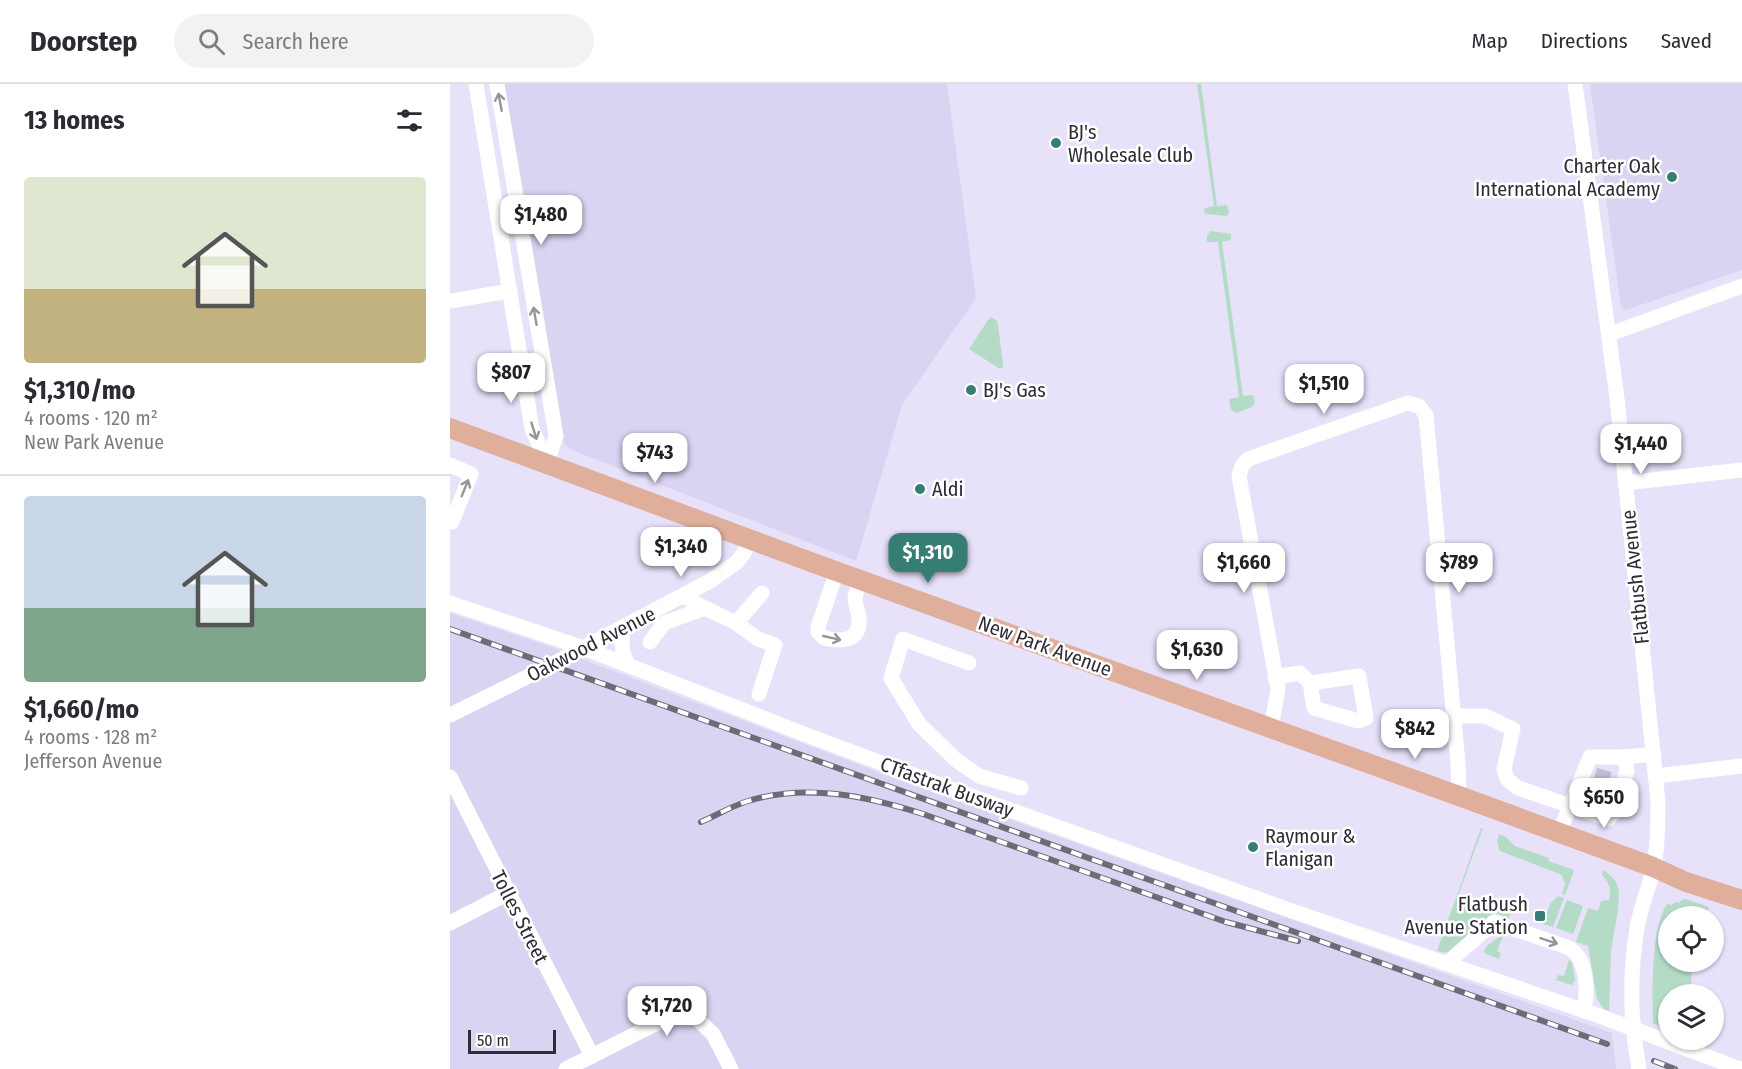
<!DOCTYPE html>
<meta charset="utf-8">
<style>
:root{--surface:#fff;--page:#f2f2f3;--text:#2b2b33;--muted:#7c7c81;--line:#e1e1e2;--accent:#367d74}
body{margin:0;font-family:"Fira Sans Condensed",sans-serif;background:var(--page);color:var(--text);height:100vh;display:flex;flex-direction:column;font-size:22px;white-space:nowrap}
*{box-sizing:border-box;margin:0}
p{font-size:20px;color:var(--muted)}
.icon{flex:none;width:33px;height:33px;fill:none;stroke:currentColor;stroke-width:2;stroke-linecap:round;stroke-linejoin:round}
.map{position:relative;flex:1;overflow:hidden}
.sheet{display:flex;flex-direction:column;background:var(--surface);width:450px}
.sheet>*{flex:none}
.tools{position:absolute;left:1208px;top:822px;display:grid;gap:12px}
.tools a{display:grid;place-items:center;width:66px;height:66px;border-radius:50%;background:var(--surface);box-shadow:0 2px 4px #0004;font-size:30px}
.scale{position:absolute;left:18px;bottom:15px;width:88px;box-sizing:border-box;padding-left:6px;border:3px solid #2e2c35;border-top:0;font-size:16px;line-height:21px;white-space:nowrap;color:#2e2c35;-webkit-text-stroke:4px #fff;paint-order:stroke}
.price{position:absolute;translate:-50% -51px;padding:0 14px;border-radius:12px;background:#fff;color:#222;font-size:20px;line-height:39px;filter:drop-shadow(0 2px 3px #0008)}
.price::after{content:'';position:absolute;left:50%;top:36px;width:18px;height:14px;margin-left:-9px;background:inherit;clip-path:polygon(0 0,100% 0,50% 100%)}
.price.current{background:var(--accent);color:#fff}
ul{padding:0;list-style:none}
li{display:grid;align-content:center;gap:12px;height:318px;padding:0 24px}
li+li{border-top:2px solid var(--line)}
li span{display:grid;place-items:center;height:186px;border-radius:6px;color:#555}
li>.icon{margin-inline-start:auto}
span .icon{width:108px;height:108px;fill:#fffc;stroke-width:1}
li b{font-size:26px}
h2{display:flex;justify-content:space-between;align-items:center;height:72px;padding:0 24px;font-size:26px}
header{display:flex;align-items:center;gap:36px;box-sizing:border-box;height:84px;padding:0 30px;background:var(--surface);border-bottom:2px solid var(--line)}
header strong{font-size:28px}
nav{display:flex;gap:33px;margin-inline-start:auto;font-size:21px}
.search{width:420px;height:54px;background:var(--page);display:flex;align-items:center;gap:15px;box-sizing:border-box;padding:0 21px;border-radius:33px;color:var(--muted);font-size:22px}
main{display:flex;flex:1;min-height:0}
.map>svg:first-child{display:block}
</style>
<header>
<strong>Doorstep</strong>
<div class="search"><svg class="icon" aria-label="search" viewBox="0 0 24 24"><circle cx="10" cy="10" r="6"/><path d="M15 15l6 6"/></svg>Search here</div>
<nav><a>Map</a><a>Directions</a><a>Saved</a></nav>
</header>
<main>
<section class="sheet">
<h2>13 homes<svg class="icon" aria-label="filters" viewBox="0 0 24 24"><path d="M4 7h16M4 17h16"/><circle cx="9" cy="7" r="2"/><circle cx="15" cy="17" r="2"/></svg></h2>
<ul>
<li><span style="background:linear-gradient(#dfe7d0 60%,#c2b280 0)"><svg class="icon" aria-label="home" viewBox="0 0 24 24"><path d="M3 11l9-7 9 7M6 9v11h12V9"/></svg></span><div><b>$1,310/mo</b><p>4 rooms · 120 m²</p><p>New Park Avenue</p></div></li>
<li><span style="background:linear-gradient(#c9d6e8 60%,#7fa58c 0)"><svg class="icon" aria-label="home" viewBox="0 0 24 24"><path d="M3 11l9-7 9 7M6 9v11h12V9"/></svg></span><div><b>$1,660/mo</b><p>4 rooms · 128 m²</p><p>Jefferson Avenue</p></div></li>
</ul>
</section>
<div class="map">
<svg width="1292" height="985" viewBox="0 0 1292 985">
<rect width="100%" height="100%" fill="#e7e1fa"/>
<g fill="#dad3f1">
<path d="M54,0H497L526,214L452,321L406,477L122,366L114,360L72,99Z"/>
<path d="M1140,0H1292V186L1179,225L1174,226L1171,223Z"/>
<path d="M0,529L90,559L457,699L1162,949L1166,985H0Z"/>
</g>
<g fill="#b3dbc5">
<path d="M747,0H751L767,122L777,121L779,128L777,132L756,130L754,128L755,124L764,122Z"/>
<path d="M761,147L781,150V156L772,158L793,312L803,311L805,318L802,323L786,329L781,326L779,315L789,313L768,158H757V151Z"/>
<path d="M541,233L547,237L548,241L553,280V283L550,285L519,265L538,236Z"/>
<path d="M1031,744H1033L1008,812L1060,830L1059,834L1046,829L1042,830V833L998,869L987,867Z"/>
<path d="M1049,750L1056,753L1065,762L1099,774L1098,777L1124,786L1115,811L1112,810L1115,800L1112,791L1050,767L1047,758Z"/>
<path d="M1154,786L1165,796L1169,807L1168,826L1161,867L1159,927L1154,925L1147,915L1138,862L1126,858L1138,824L1148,827L1151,817L1159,816C1162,806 1159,798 1152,791Z"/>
<path d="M1108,812L1114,814L1103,843L1093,840L1100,820Z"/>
<path d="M1236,815L1259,823L1258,826L1252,832H1218V878H1242L1241,906H1250V910H1218V947L1203,939C1202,912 1201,840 1218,819L1221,821L1226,818L1229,819L1232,816Z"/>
<path d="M1117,816L1133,822L1123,850L1106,844Z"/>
<path d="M1053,852L1047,867L1051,869L1049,875L1036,870L1034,868C1036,861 1046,854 1053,852Z"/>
<path d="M1119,876L1122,879L1125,896L1122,901L1106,896L1108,891L1114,892Z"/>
</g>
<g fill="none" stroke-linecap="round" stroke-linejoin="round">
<g stroke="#c2bdd3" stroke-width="15" stroke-dasharray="15 8" stroke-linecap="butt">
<path d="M1145,691L1166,697"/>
<path d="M1139,708L1160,715"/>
</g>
<g stroke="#fff" stroke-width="15">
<path d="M26,0L82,345L97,379"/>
<path d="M47,0L106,352L97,379"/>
<path d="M1125,0L1167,314L1208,718C1208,739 1208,761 1204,782C1200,801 1192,820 1188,839C1179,888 1180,937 1189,985"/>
<path d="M0,217L60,207"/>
<path d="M1160,250L1292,202"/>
<path d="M0,381L21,390L2,438L0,437"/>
<path d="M1175,399L1292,386"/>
<path d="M387,487L368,543V548L374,554C390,558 411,558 409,534C409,528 405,521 405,515C405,509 409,502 410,496"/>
<path d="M233,512L255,524L286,539L312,509"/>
<path d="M0,519L134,564L359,652L496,703L842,827L1147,931L1290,985"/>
<path d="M286,539L308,555L325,561L309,610"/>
<path d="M175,542C170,556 171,569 179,582"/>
<path d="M200,558L214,539L255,524"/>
<path d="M519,579L453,555L441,594L469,640L506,676L529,692L571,704"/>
<path d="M825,593L850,589L860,599L909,592L916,634L908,637L864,624L860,599"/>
<path d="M0,631L101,581L260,497L287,478L294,469L300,456"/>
<path d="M1004,632H1035L1063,645L1054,685L1057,695L1068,704L1159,735L1162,730L1177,687L1175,673L1204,670"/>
<path d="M821,644L828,605L789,392L792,382L798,375L958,319L969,322L976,331L1008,679L1009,712"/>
<path d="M1206,692L1292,682"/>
<path d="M0,693L142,972"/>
<path d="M1109,749L1140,673H1175"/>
<path d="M0,839L58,809"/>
<path d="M996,880L1044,838L1117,863C1138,873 1138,907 1134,927"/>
<path d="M116,985L229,928L244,932L263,950L281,985"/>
</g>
<path stroke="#dfaf9c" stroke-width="20" d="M0,344L369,481L1009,712L1203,783L1236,798L1292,816"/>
<g stroke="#6e6b79" stroke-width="6">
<g id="rail">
<path d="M0,545L1157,960"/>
<path d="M251,738C267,731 282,722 298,717C356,699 417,712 473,730L776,838L848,857"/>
<path d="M1204,977L1225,985"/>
</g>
</g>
<use href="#rail" stroke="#fff" stroke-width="4" stroke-dasharray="11" stroke-linecap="butt"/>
</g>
<defs><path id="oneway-shaft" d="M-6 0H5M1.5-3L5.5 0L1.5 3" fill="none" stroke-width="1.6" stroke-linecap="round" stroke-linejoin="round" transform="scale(1.5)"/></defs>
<g stroke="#96969a">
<use href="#oneway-shaft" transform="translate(50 18) rotate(-101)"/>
<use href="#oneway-shaft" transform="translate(85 232) rotate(-100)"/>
<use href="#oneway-shaft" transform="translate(84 347) rotate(73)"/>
<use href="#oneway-shaft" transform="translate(15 404) rotate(-68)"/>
<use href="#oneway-shaft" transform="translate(382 554) rotate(13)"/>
<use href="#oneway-shaft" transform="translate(1099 857) rotate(19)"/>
</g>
<g fill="#367d74" stroke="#fff" stroke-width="2">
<circle cx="606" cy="59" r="6"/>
<circle cx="1222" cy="93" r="6"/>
<circle cx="521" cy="306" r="6"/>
<circle cx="470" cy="405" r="6"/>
<circle cx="803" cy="763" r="6"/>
<rect x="1084" y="826" width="12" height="12" rx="3"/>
</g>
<g text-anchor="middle" stroke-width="5" stroke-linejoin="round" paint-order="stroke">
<g font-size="20" fill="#2e2c35" stroke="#fff" text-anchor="start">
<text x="618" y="55">BJ's<tspan x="618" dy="23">Wholesale Club</tspan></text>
<text x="1210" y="89" text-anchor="end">Charter Oak<tspan x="1210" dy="23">International Academy</tspan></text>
<text x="533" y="313">BJ's Gas</text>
<text x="482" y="412">Aldi</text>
<text x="815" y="759">Raymour &amp;<tspan x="815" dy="23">Flanigan</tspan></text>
<text x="1078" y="827" text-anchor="end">Flatbush<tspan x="1078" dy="23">Avenue Station</tspan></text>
</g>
<g font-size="20" fill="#2e2c35" stroke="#fff">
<text transform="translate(1185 493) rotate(-96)" y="7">Flatbush Avenue</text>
<text transform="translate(141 560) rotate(-27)" y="7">Oakwood Avenue</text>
<text transform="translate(595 562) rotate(20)" y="7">New Park Avenue</text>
<text transform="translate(497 703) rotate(20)" y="7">CTfastrak Busway</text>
<text transform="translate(70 833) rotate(63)" y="7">Tolles Street</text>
</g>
</g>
</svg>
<div class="tools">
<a><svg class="icon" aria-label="locate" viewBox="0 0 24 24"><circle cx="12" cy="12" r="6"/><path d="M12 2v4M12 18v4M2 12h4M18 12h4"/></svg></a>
<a><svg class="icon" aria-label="layers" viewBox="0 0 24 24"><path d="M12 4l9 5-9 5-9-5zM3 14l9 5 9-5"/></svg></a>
</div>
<div class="scale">50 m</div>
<b class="price" style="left:91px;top:162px">$1,480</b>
<b class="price" style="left:61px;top:320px">$807</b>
<b class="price" style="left:874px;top:331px">$1,510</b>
<b class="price" style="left:1191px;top:391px">$1,440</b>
<b class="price" style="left:205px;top:400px">$743</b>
<b class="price" style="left:231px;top:494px">$1,340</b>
<b class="price current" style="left:478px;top:500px">$1,310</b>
<b class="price" style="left:794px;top:510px">$1,660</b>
<b class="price" style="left:1009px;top:510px">$789</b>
<b class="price" style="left:747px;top:597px">$1,630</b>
<b class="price" style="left:965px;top:676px">$842</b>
<b class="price" style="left:1154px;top:745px">$650</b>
<b class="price" style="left:217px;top:953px">$1,720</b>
</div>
</main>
